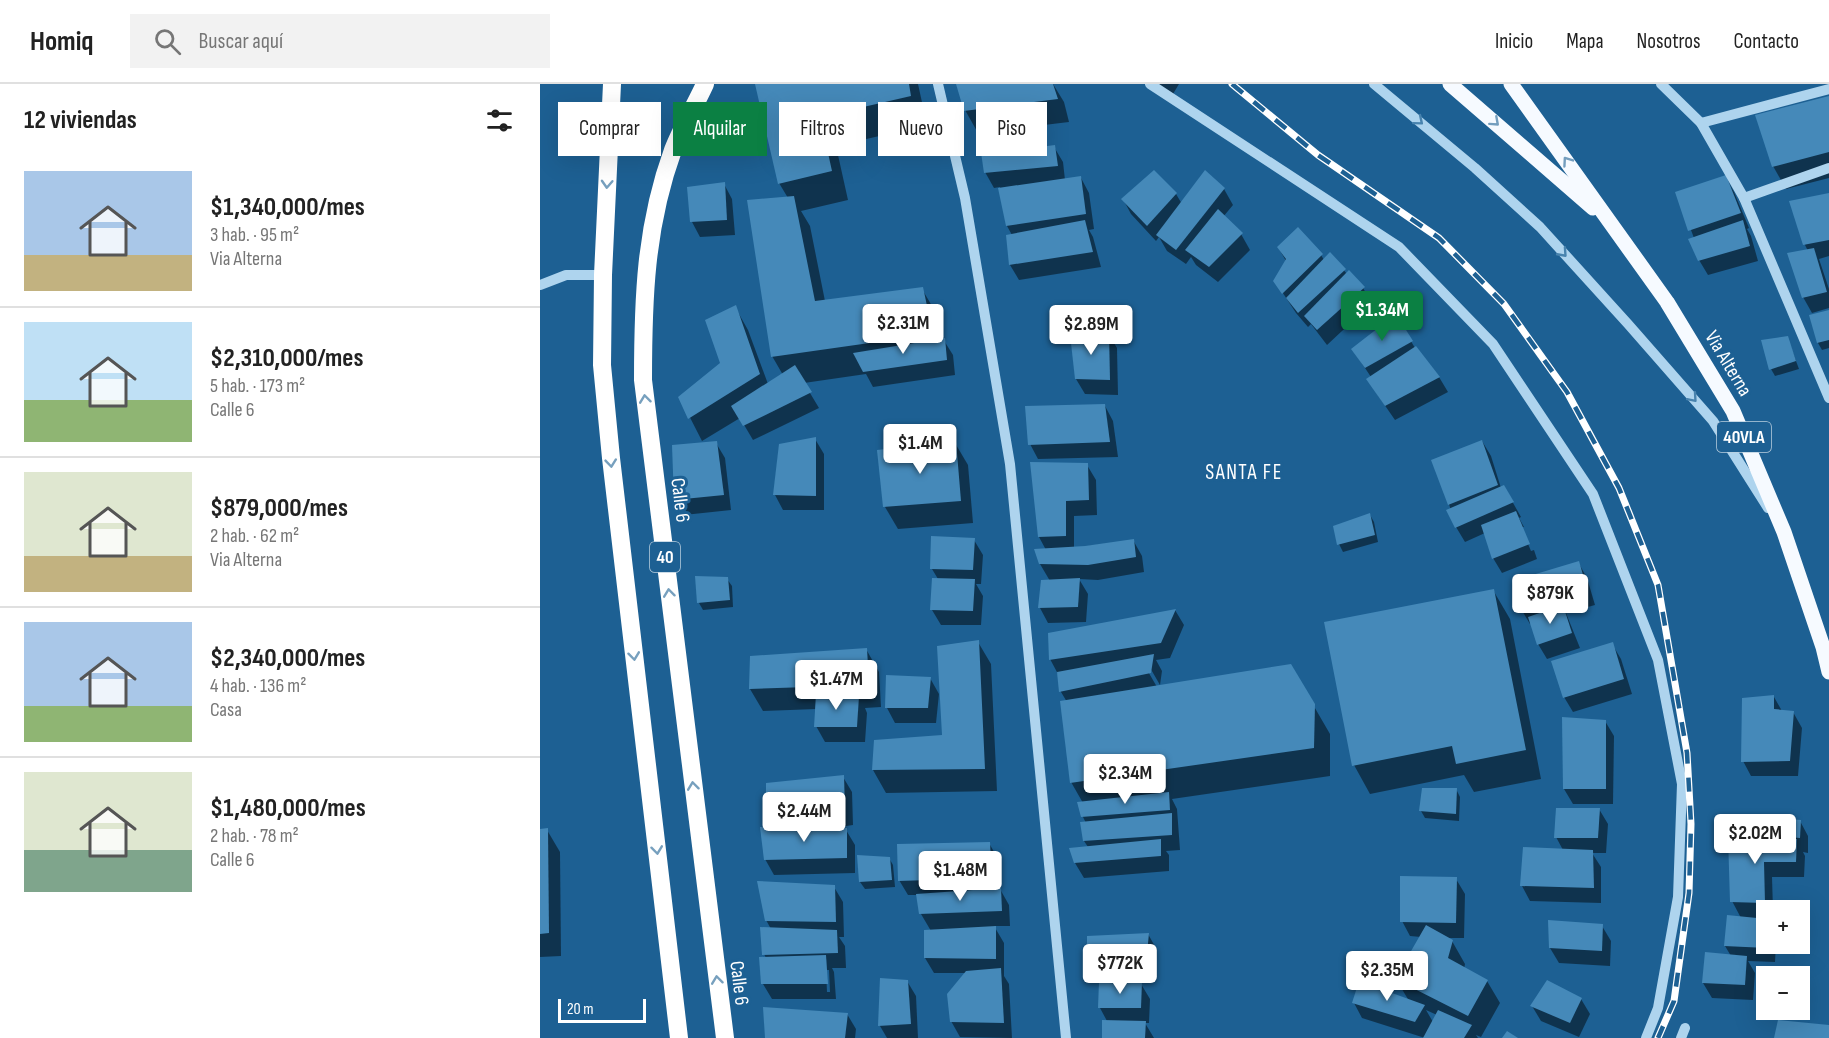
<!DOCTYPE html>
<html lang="es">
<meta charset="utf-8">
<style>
:root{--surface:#fff;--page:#f2f2f2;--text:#222;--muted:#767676;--line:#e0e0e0;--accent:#0b8043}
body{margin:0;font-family:"Sofia Sans Condensed",sans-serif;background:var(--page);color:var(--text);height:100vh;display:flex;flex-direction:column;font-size:22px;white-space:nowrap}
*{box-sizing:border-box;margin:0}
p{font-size:20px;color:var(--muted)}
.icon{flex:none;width:33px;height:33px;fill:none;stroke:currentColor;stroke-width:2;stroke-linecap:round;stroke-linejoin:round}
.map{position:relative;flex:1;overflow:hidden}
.panel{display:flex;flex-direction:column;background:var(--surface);width:540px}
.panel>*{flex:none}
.guide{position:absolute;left:18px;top:18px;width:570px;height:54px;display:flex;gap:12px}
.tools{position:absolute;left:1216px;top:816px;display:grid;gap:12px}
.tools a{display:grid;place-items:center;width:54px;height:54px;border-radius:0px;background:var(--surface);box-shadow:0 6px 24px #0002;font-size:30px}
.scale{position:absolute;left:18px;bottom:15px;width:88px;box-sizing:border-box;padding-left:6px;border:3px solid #fff;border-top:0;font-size:16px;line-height:21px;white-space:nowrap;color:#fff;-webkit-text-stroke:4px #1d6093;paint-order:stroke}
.price{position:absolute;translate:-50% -51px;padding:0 14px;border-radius:6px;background:#fff;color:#222;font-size:20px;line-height:39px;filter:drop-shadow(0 2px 3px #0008)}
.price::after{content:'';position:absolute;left:50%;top:36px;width:18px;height:14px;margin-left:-9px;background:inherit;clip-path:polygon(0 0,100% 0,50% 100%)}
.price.current{background:var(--accent);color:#fff}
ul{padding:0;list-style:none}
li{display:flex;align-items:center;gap:18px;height:150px;padding:0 24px}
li+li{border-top:2px solid var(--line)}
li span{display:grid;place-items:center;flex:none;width:168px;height:120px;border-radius:0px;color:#555}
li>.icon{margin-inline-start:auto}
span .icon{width:72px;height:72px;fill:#fffc;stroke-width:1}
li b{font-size:26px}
h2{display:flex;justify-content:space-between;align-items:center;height:72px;padding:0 24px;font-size:26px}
.chip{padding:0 21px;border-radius:0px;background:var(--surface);box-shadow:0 6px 24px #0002;font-size:21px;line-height:54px}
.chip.current{background:var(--accent);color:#fff}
header{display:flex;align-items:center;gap:36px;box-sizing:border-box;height:84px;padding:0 30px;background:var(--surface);border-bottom:2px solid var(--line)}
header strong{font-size:28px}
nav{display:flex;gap:33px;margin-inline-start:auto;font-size:21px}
.search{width:420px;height:54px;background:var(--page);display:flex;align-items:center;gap:15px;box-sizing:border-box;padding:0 21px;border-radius:0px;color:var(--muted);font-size:22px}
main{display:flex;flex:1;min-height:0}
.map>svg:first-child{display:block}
</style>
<header>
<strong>Homiq</strong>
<div class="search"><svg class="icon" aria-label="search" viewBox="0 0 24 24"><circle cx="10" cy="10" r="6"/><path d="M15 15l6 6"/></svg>Buscar aquí</div>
<nav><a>Inicio</a><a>Mapa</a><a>Nosotros</a><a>Contacto</a></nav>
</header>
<main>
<section class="panel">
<h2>12 viviendas<svg class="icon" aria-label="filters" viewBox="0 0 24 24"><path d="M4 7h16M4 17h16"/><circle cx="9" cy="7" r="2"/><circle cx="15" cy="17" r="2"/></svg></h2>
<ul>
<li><span style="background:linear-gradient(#a9c7e8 70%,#c2b280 0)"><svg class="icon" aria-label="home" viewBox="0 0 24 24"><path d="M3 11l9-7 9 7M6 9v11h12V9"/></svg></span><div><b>$1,340,000/mes</b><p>3 hab. · 95 m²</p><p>Via Alterna</p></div></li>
<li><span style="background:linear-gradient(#bfe0f5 65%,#8fb573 0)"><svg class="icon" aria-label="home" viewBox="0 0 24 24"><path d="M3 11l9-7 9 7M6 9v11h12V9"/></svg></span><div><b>$2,310,000/mes</b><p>5 hab. · 173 m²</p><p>Calle 6</p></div></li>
<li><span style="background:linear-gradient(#dfe7d0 70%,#c2b280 0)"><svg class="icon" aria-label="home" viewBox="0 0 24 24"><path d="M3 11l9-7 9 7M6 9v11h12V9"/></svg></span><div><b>$879,000/mes</b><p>2 hab. · 62 m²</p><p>Via Alterna</p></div></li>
<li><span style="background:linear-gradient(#a9c7e8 70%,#8fb573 0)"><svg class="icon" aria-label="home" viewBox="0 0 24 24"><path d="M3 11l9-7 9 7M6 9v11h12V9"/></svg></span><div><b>$2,340,000/mes</b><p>4 hab. · 136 m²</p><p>Casa</p></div></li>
<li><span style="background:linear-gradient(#dfe7d0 65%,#7fa58c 0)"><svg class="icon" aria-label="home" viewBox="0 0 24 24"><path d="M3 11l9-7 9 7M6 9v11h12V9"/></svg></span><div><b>$1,480,000/mes</b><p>2 hab. · 78 m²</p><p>Calle 6</p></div></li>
</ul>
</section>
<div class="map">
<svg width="1289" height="954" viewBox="0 0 1289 954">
<rect width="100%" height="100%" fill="#1d6093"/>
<g fill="#0007" fill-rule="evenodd">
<path d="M217,0H378L387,41L296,62L308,116L261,127L270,142L285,217L382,205L399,234L403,255L413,271L415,291L333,303L326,290L264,299L279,324L213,356L200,334L162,357L140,314L182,280L195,223L208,246L228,300L243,291L232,272L248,114L239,99Z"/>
<path d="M418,0H513L524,18L529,38L479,44L488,66L514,63L523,78L525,96L541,94L549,109L554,145L549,146L553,153L561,183L479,196L470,181L468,152L472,151L467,142L460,103L454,104L445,88L438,49L425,26Z"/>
<path d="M613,0H639L633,10Z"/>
<path d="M1289,13V94L1246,105L1233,82Z"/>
<path d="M614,88L636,110L642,120L665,88L684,105L693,121L683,133L701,150L710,166L678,198L656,181L651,173L646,180L627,167L619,153L616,157L591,130L583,115Z"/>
<path d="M1185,92L1194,108L1209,144L1207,145L1211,152L1218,177L1168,191L1159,176L1154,154L1137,109Z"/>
<path d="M184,100L192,115L195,151L160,153L152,138Z"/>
<path d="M1289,110V172L1279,175L1289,205V224L1272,229L1263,213L1268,167L1265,161Z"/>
<path d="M738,163L781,171L784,176L790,170L807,190L823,204L832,219L787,261L771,240L768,243L756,229L735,197L746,177Z"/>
<path d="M1289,228V264L1282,266L1278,259L1271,232Z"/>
<path d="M856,232L875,264L899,293L908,308L855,336L837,310L831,293L813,266Z"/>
<path d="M568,249L577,264L578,311L545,310L536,295Z"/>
<path d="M1247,253L1259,285L1235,292L1231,285Z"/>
<path d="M565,322L573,337L578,373L498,375L490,360Z"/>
<path d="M275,355L284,370V426H243L235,411L240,361Z"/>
<path d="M942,357L951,372L961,404L964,403L981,433L979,434L984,443H981L991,467L994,466L997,475L962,489L953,474L945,449L925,458L916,443L909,420Z"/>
<path d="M176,359L185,374L191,426L144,431L135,416L133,362Z"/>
<path d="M415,359L428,381L433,439L358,445L345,423Z"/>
<path d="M547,381L556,396L557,431L534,432V464L593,456L602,472L604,488L558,496L539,495L548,510L546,538L508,539L500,524L510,497L500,480L506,466L499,453Z"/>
<path d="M830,431L834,438L838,458L803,468L799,460L795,443Z"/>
<path d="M434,456L443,471L441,500H436L443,512L441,541H401L392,526L398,495L392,485Z"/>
<path d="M1038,478L1047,494L1055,521L1026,529L1040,564L1007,575L998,560L992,539L990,540L981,525L974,498Z"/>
<path d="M187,495L192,502L193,523L163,526L159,519Z"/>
<path d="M953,506L970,535L1001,695L934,708L924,691L830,710L814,681Z"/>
<path d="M635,526L644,541L630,574L616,576L622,587L620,601L609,582L606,584L617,603L750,581L790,650V692L632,715L637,725L640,766L626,767L629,771V787L544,794L535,779L548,763L544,757L546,739L543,733V719L531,698L527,618L521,608L518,590L510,575Z"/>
<path d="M438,558L451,580L457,707L346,709L333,686L335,658L403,653Z"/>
<path d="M1072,560L1081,575L1092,610L1033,628L1024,613Z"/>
<path d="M326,565L339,588L341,623L325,624L327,629L325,658H285L276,642L277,625L223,627L210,605Z"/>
<path d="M390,594L399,610L396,639H355L347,624Z"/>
<path d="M1234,613L1242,627L1253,628L1262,644L1258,692H1211L1203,677Z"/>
<path d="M1065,637L1074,652L1073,720H1033L1024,705Z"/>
<path d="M303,693L312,708L313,741L293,744V746H306L315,761V789L234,791L225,775L232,745L227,736Z"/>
<path d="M916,705L920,713L919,737L885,734L881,727Z"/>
<path d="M1059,725L1068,740L1066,769H1052L1061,783V819L990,817L982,802L1023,766L1016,753Z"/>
<path d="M1260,737L1268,752V769L1263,768L1265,772L1264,793H1232L1233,826H1227L1226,833L1227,860H1236L1235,878L1208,877L1215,889L1213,916L1172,914L1163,899L1167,870L1191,872L1185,862L1201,834L1192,817L1193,754L1190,748Z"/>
<path d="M7,746L20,768L21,872L0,873V747Z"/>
<path d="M449,759L458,775L460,805L469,821L470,842H454L464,859V892L469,900L472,954L420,953L411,937L426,889H394L385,874L391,847L381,830L378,811H368L359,796Z"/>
<path d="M318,772L349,774L353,781L355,803L325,805L320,798Z"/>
<path d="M916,795L925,810L924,854H906L912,857L925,880L924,885L947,897L960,919L941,953L936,951L938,954H885L822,934L814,919L869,917L856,895L881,853L870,852L862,837ZM886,926L897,931L893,938Z"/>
<path d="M294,803L303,818L304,853H299L305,862L306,884H292L294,888L296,915H232L223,900L226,874L224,870L231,845L226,836ZM286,886H289L290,908H287Z"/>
<path d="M1062,842L1071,857L1070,882L1019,879L1010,864Z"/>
<path d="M608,850L617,866L615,885L557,889L549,874Z"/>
<path d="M342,896L367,897L376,912L378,954H347L340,942Z"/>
<path d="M601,900L610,915L609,939H605L614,954H563L567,937L560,924Z"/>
<path d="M1041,915L1050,930L1039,953L1001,937L992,922Z"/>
<path d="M307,930L316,945L315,954H227Z"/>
</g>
<g fill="#4589b9">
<path d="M215,0H369L371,12L280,33L292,87L238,100Z"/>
<path d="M416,0H513L518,15L424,27Z"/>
<path d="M1289,12V68L1232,83L1215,31Z"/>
<path d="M475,34L484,65L515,61L518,82L444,89L437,41Z"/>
<path d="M614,86L637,109L607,142L581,115Z"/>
<path d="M665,86L685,104L636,166L616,151Z"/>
<path d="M1186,91L1201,129L1148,147L1135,108Z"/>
<path d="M541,92L546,130L466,142L458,104Z"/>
<path d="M185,98L187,136L150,138L147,103Z"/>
<path d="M1289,109V156L1263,161L1249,117Z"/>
<path d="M254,112L275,217L383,203L393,250L231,273L207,116Z"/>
<path d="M678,125L703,149L669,183L645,166Z"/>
<path d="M545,136L553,168L469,181L466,151Z"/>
<path d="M1203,136L1210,162L1158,177L1148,155Z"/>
<path d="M758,143L783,170L742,210L733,197L746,175L737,163Z"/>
<path d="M1274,164L1287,208L1262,214L1247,169Z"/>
<path d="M790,168L806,185L758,229L746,214Z"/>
<path d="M809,186L825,203L777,246L764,232Z"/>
<path d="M196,221L220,290L148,335L138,313L180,279L165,236Z"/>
<path d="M1289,226V256L1277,259L1269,231Z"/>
<path d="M856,230L873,257L825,284L811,265Z"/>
<path d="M569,248L570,296L535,295L530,250Z"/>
<path d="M1248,252L1256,277L1229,286L1221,256Z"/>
<path d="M405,254L407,276L323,288L313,269Z"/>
<path d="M876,262L900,293L845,322L826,295Z"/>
<path d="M255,281L272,308L203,342L191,322Z"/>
<path d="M565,320L570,358L488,361L485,322Z"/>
<path d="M276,353V412L233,411L239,360Z"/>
<path d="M942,356L958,401L908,421L891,376Z"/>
<path d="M177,357L184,411L134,416L132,361Z"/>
<path d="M416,357L421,417L343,423L337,366Z"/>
<path d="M490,378L548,379L549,416L526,417V452L498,453Z"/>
<path d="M964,401L974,418L915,444L906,426Z"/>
<path d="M976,427L990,460L952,475L941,441Z"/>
<path d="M830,429L835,451L797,461L793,442Z"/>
<path d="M391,452L435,454L433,486L390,485Z"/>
<path d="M594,455L596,473L548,481L499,480L494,465L545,462Z"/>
<path d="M1039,477L1047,505L980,525L972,497Z"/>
<path d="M155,492L188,493L190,516L157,519Z"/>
<path d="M392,494L435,495L433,527L390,526Z"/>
<path d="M540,494L538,523L498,524L501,496Z"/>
<path d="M954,505L986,666L916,680L912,662L812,682L784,538Z"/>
<path d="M1023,521L1032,549L997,561L988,533Z"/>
<path d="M636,525L621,559L509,576L508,549Z"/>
<path d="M439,556L445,685L332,686L334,656L402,651L397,562Z"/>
<path d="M1073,558L1084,595L1023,614L1011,577Z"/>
<path d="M327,564L329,601L209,605L210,572Z"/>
<path d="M614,570L611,589L519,608L517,588Z"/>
<path d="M751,580L775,620L774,664L530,699L520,617Z"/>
<path d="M346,591L391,593L388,624H345Z"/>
<path d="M276,610L319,612L317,643H274Z"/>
<path d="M1234,611V625L1254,627L1250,677L1201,678L1202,614Z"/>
<path d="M1022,633L1066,636V705H1023Z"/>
<path d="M304,691L305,726L226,737V699Z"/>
<path d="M882,704H917L916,730L879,727Z"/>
<path d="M629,708L630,726L541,733L537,718Z"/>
<path d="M1016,724H1060L1058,754H1014Z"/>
<path d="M632,729V751L543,757L540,738Z"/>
<path d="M1194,730L1261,736L1260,754L1188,748Z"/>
<path d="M220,743L307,744V774L224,776Z"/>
<path d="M8,744L9,849L0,850V745Z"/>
<path d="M1188,752L1257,755L1256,778H1224L1225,819L1190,818Z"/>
<path d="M621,755V772L534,779L529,764Z"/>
<path d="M450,758L452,794L358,797L357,760Z"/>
<path d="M983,763L1053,766L1054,804L980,802Z"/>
<path d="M317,771L350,773L352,796L319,798Z"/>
<path d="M860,792L917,793L916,839L860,838Z"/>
<path d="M217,797L295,801L296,838L225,837Z"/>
<path d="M461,804L462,827L379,830L376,810Z"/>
<path d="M1187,831L1227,835V864L1184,862Z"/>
<path d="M1008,836L1063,840L1062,867L1009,864Z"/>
<path d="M886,841L913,856L908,874L948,896L928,932L855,895Z"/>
<path d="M456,842V875L384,874V846Z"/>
<path d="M220,843L297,846L298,869L222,871Z"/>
<path d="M609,849L607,870L547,874V852Z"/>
<path d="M1165,868L1207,872L1205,901L1162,899Z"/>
<path d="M286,871L288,900H221L219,873Z"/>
<path d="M461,884L464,939L410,938L407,910L426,887Z"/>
<path d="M340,894L368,896L371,940L338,942Z"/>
<path d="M1007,896L1042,914L1030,939L990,922Z"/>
<path d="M819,897L885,921L875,938L812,919Z"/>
<path d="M559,898H602L601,924H558Z"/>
<path d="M223,923L308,929L305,954H225Z"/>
<path d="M898,926L932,941L924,954H883Z"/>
<path d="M562,936L606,937L605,954H562Z"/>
<path d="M1238,936L1289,941V954H1234Z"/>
<path d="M967,947L978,954H962Z"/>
</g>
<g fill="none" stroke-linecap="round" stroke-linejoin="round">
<g stroke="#aed4ee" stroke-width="10">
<path d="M398,0L425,114L470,380L526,954"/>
<path d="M610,0L859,163L953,260L1053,410L1118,576L1142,700L1138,813L1118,924L1106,954"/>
<path d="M834,0L935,84L1000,143L1088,240L1173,337L1228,424"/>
<path d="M1121,0L1161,39L1204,114L1289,314"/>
<path d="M1161,39L1289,5"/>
<path d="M1204,114L1289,84"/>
<path d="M0,201L26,191H63"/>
<path d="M1141,954L1145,944"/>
</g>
<g stroke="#f6faff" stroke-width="15">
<path d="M910,0L1053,124"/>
<path d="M971,0L1127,218L1193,327L1244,448L1283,563L1289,588"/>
</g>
<g stroke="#fff" stroke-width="18">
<path d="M72,0L63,191L62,281L71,374L139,954"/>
<path d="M165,0C155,22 142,43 133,66C105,143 103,216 103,296L185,954"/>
</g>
<g stroke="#fff" stroke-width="7">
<path id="rail" d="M692,0L778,71L899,154L964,220L1027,308L1079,404L1118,501L1147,669L1151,740L1149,809L1134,917L1118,954"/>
</g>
<use href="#rail" stroke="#1d6093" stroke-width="4.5" stroke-dasharray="14" stroke-linecap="butt"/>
</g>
<defs><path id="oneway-chevron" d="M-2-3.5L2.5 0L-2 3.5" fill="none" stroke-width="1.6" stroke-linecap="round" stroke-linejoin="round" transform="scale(1.5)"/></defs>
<g stroke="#4883ae">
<use href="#oneway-chevron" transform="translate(879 37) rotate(40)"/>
<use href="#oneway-chevron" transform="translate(1023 169) rotate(48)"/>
<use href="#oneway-chevron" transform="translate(1153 314) rotate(49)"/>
</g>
<g stroke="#749ebe">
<use href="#oneway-chevron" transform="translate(955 38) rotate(42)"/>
<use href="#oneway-chevron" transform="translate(1027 77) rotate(-125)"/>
</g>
<g stroke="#77a0be">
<use href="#oneway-chevron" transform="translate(67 100) rotate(93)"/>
<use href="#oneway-chevron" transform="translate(105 315) rotate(-97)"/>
<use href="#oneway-chevron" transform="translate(71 379) rotate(84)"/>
<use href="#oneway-chevron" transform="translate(129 509) rotate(-97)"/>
<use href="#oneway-chevron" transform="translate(94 572) rotate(83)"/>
<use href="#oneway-chevron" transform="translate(153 702) rotate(-97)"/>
<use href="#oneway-chevron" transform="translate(117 766) rotate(83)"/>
<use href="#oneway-chevron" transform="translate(177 896) rotate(-97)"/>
</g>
<g text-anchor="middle" stroke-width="6" stroke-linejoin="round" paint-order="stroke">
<g fill="#1d6093" stroke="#bbcfdf" stroke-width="1.5">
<rect x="1177" y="338" width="54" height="30" rx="4.5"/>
<rect x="110" y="458" width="30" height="30" rx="4.5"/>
</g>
<g font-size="18" font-weight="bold" fill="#fff">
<text x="1204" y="359">40VLA</text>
<text x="125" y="479">40</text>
</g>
<g font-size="20" fill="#fff" stroke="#1d6093">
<text transform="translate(1189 279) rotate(59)" y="7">Via Alterna</text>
<text transform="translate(141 416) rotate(83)" y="7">Calle 6</text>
<text transform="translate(200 899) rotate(83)" y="7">Calle 6</text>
</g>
<g font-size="21" letter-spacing="1.5" fill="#fff" stroke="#1d6093">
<text x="704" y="395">SANTA FE</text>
</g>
</g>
</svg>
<div class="tools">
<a>+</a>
<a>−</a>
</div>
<div class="scale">20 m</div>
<b class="price current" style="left:842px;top:258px">$1.34M</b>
<b class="price" style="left:363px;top:271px">$2.31M</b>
<b class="price" style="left:551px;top:272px">$2.89M</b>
<b class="price" style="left:380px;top:391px">$1.4M</b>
<b class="price" style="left:1010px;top:541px">$879K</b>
<b class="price" style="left:296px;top:627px">$1.47M</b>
<b class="price" style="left:585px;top:721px">$2.34M</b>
<b class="price" style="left:264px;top:759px">$2.44M</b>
<b class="price" style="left:1215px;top:781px">$2.02M</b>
<b class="price" style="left:420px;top:818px">$1.48M</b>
<b class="price" style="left:580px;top:911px">$772K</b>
<b class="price" style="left:847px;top:918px">$2.35M</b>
<div class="guide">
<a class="chip">Comprar</a>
<a class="chip current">Alquilar</a>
<a class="chip">Filtros</a>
<a class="chip">Nuevo</a>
<a class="chip">Piso</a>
</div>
</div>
</main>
